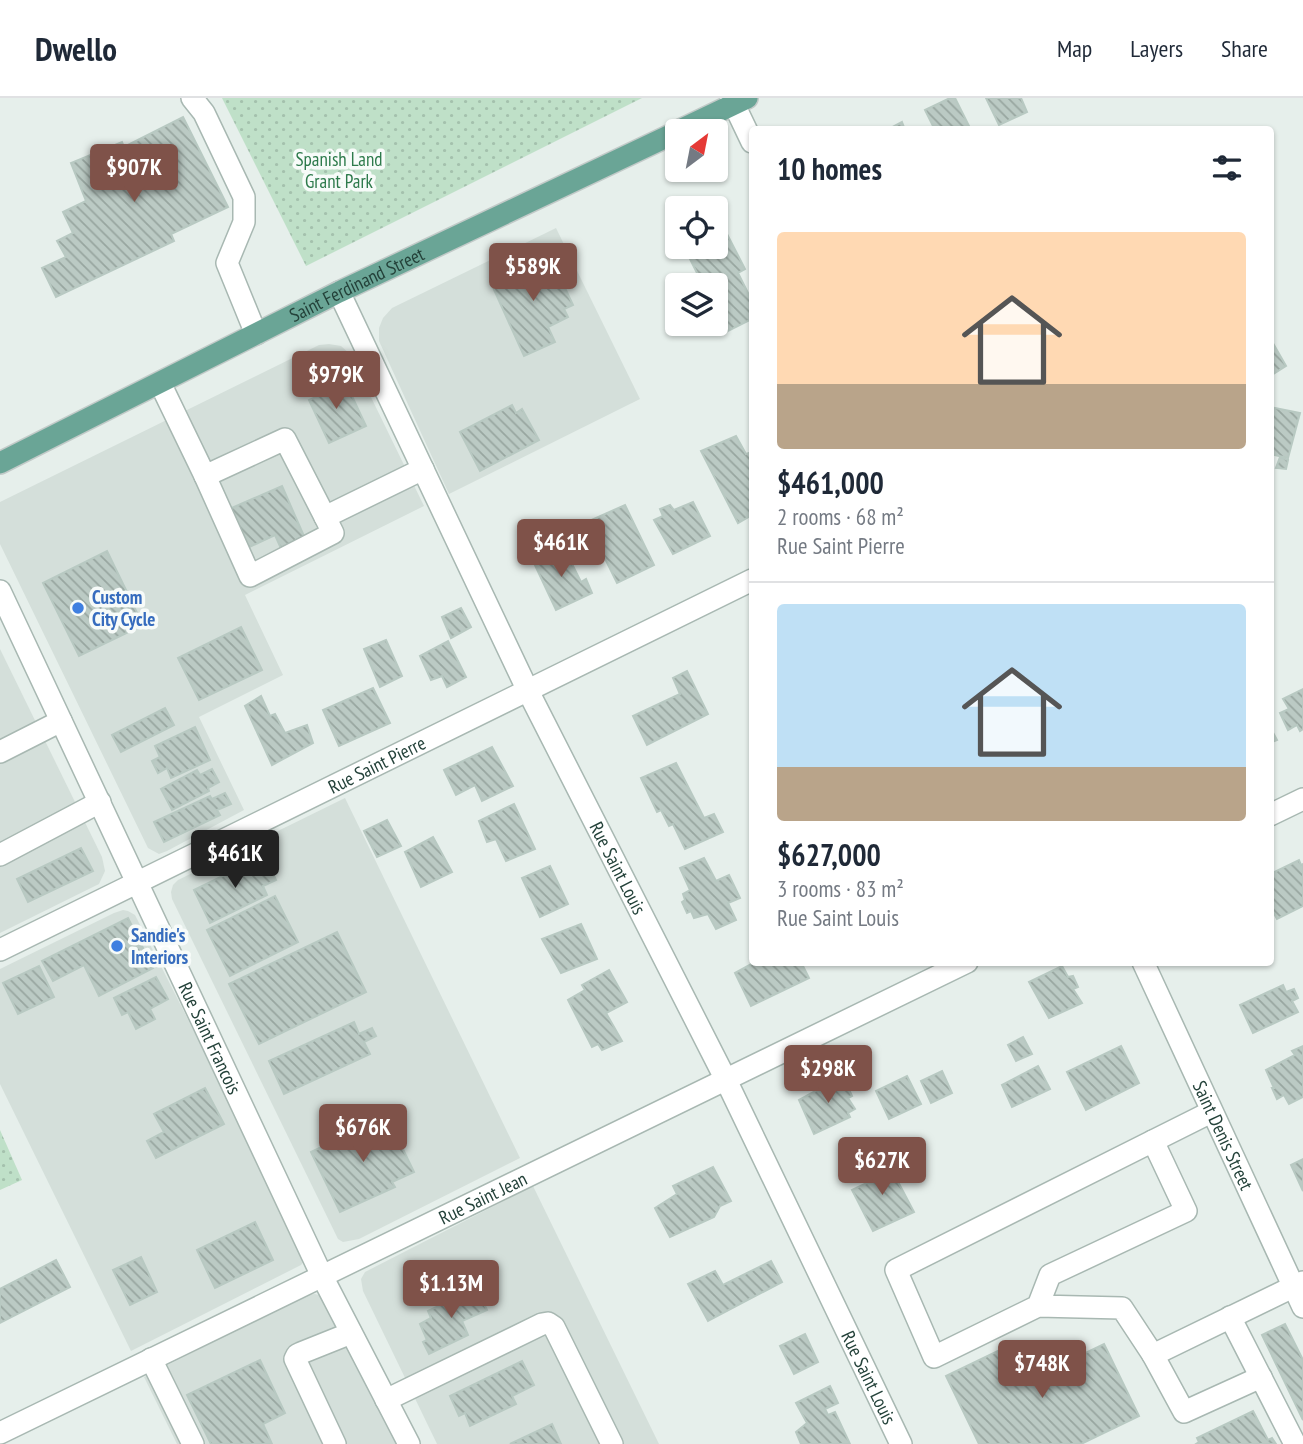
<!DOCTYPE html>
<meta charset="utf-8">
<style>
:root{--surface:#fff;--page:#f6f6f7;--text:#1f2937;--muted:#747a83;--line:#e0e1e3;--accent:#7f5249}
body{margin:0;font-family:"PT Sans Narrow",sans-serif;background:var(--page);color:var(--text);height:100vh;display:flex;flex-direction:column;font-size:26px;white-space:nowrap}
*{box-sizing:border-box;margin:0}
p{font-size:23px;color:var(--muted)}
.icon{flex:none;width:38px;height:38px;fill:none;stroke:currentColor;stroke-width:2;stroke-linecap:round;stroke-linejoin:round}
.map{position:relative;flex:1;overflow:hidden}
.panel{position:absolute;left:749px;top:28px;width:525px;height:840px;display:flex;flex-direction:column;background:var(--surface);border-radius:7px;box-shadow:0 2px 5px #0004}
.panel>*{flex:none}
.needle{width:46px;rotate:32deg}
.tools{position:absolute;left:665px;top:21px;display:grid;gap:14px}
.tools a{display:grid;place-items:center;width:63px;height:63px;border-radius:7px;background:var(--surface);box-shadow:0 2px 5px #0004;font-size:35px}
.price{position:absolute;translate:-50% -60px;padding:0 16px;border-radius:7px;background:var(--accent);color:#fff;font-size:23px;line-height:46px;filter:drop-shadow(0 2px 4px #0008)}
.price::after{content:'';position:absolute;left:50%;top:42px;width:21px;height:16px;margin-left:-10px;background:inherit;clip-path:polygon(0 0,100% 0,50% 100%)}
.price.current{background:#222;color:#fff}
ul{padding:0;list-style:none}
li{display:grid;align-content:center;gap:14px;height:371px;padding:0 28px}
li+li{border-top:2px solid var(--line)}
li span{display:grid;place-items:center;height:217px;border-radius:7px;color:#555}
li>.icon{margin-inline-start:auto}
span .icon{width:126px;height:126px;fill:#fffc;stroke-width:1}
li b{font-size:30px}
h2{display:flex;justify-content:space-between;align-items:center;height:84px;padding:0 28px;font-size:30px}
header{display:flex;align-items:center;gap:42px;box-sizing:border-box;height:98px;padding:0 35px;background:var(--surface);border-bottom:2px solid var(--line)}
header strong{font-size:33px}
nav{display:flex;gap:38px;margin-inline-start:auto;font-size:24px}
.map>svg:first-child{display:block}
</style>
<header>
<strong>Dwello</strong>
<nav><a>Map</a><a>Layers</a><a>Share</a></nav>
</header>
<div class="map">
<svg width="1303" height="1346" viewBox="0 0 1303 1346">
<defs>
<pattern id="park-dots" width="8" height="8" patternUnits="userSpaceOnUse" patternTransform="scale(1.75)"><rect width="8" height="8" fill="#bfe0c8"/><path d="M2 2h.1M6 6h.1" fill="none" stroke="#a4c1ad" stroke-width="1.8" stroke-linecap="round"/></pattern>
<pattern id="building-back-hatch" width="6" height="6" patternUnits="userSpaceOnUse" patternTransform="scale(1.75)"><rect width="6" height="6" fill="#bbcac4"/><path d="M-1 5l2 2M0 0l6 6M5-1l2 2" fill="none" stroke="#98a6a0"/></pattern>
</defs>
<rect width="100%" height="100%" fill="#e6efeb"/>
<g fill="#d4dfda">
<path d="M556,130L640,301L449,396L379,243V230L383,220L392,210Z"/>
<path d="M329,246L341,248L350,256L424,408L245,497L283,577L199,619L244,712L167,753L159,756L148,750L0,446V404L319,247Z"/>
<path d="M0,551L102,759L105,773L99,786L0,835Z"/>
<path d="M345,700L520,1060L359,1141L343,1144L338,1141L172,801L171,794L173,787L178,782Z"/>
<path d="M123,812L128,813L135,817L304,1150L305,1162L301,1167L131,1253L0,986V871L114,815Z"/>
<path d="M533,1088L659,1346H437L363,1193L361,1181L365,1174Z"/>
<path d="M315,1196L323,1198L400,1346H177L144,1279L298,1201L307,1197Z"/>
</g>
<g fill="url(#park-dots)">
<path d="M222,0H642L306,168Z"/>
<path d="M0,1032L22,1082L0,1092Z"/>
</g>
<g fill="url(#building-back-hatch)" stroke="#b8c9c2" stroke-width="2">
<path d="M950,0H955L971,32H935L925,12Z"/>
<path d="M986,0H1021L1027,14L999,27Z"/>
<path d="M183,19L228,109L171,136L174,143L56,199L42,170L66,159L57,143L73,135L63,114L86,103L71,65L122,44L124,49Z"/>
<path d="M902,24L905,32H887Z"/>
<path d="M677,120V136L671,123Z"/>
<path d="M716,133L718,138L726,134L745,171L738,175L752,203V221L726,234L716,213V187H703L684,149H716Z"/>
<path d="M550,158L573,207L564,211L568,219L548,229L555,244L524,258L491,185Z"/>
<path d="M1270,240L1286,268L1270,278Z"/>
<path d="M335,282L337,287L345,283L366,328L329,345L309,302L316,299L312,292Z"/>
<path d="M512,307L516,315L522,311L539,342L480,373L460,334Z"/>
<path d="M1270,309L1300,315L1288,360L1270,356Z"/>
<path d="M736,338L746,356L752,354V417L738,425L701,353Z"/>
<path d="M1280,359L1288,362L1286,371L1276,370Z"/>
<path d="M282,388L307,445L283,455L275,437L245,451L227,412Z"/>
<path d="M693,404L710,438L673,456L654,422L663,418L660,411L670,407L674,412Z"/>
<path d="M625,407L654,467L617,485L587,424Z"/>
<path d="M563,448L581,484L586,481L592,495L556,512L533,463Z"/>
<path d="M107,453L143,527L79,558L43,485Z"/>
<path d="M461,510L471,529L451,540L442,519Z"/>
<path d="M241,529L262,572L199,602L178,560Z"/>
<path d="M386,542L402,578L380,589L364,551Z"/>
<path d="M448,543L466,579L447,589L442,578L431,582L420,558Z"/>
<path d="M687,573L708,616L647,647L633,618L680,596L673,580Z"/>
<path d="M373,590L390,625L339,648L323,612Z"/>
<path d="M1303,591V631L1300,633L1297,627L1288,632L1280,615L1289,611L1283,601Z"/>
<path d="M261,598L270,618L275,616L285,635L307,627L313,645L272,667L245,608Z"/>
<path d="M165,610L174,627L121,654L112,637Z"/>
<path d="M195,629L210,662L171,680L167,670L158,675L152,663L160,659L155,648Z"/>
<path d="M1270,629L1277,642L1270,645Z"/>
<path d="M492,649L513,688L482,703L475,687L456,697L444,672Z"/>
<path d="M676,665L704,720L714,716L723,734L685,751L673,726L669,728L661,712L657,714L641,680Z"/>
<path d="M212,671L219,684L208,690L209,693L172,712L161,691L197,672L200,677Z"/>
<path d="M225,695L231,706L217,712L220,717L164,744L154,724L210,698L212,701Z"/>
<path d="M514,706L535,751L506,763L496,741L487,744L479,723Z"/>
<path d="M387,722L401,748L377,759L364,733Z"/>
<path d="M433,739L452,774L421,789L405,754Z"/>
<path d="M81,750L93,773L28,804L17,781Z"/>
<path d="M704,760L716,783L729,777L740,800L728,805L736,822L716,831L708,816L694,820L691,813L687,815L682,804L685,802L683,796L690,792L680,770Z"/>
<path d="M267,762L276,782L263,788L267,797L210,825L194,792L249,765L251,769Z"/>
<path d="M1299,762L1301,767L1303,766V808L1277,821L1270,808V776Z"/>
<path d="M550,768L568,806L540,819L522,780Z"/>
<path d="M275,798L298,844L230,878L207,832Z"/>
<path d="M128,820L153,870L99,898L84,867L53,883L42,863Z"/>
<path d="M581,826L597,861L561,875L542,841Z"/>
<path d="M337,834L366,894L259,946L229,886Z"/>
<path d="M755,864H801L809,880L751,908L735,875Z"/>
<path d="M39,868L54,899L18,916L3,885Z"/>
<path d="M1062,868L1068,879L1073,878L1078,889L1073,891L1082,905L1049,920L1029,884Z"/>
<path d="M609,872L627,904L606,915L622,943L602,952L598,946L592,949L568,902L585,892L582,887Z"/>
<path d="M156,879L168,901L150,911L155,921L136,931L128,914L122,917L114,900Z"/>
<path d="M1283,887L1286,894L1294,891L1298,900L1292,903L1298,914L1253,935L1240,907Z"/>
<path d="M354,924L359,936L372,930L376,938L364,944L370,956L284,996L269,963Z"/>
<path d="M1023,939L1032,956L1016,963L1008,947Z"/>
<path d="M1121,948L1139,985L1086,1012L1067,974Z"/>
<path d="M1303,948V999L1289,1006L1284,997L1277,1001L1272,990H1274L1266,972L1295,957L1292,953Z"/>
<path d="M1038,968L1050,991L1012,1009L1002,987Z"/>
<path d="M942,973L952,995L931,1005L921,983Z"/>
<path d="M843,978L852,998L848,1000L855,1011L848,1015L850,1019L814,1036L799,1002Z"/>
<path d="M907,978L921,1006L889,1021L876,993Z"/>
<path d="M205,990L224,1026L156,1060L147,1043L164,1034L154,1016Z"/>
<path d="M387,1018L414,1074L392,1084L395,1089L340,1114L311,1054Z"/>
<path d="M886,1061L914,1114L873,1133L852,1092L871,1083L864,1071Z"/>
<path d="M1303,1061V1093L1291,1067Z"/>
<path d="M713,1069L731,1103L720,1108L714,1119L670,1139L655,1110L677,1096L673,1088Z"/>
<path d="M255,1124L273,1162L215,1190L197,1152Z"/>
<path d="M141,1159L157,1194L130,1207L113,1172Z"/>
<path d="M56,1162L70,1189L0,1225V1191Z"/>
<path d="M771,1163L782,1184L708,1223L688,1186L715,1173L723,1187Z"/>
<path d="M476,1190L487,1212L462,1223L468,1237L429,1256L423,1244L427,1242L420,1226L431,1220L428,1213Z"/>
<path d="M1285,1226L1303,1262V1322L1262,1237Z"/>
<path d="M805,1236L818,1264L794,1276L780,1248Z"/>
<path d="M1104,1246L1139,1318L1081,1346H979L946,1278L1008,1248L1025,1284Z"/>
<path d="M260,1262L285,1315L263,1326L272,1346H211L187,1297Z"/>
<path d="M522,1263L534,1287L512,1298L516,1306L470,1328L465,1315L459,1318L450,1298Z"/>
<path d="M830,1288L838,1305L825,1311L828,1317L835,1314L850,1346H801L796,1334L807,1325L796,1305Z"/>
<path d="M1253,1313L1268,1342L1272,1340L1276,1346H1196L1199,1344L1197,1340Z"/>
<path d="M552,1326L561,1346H510Z"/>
</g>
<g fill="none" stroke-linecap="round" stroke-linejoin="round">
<g stroke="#a8b8b2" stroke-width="24">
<g id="minor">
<path d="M192,0L204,15L244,99V124L227,165L256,236"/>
<path d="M731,0L752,44"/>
<path id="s1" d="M339,194L528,593L726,982L901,1346"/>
<path d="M160,285L205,378L285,341L325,419L423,371"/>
<path d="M205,378L250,478L333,435L325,419"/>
<path id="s2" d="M0,493L322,1178L409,1346"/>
<path d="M0,654L61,623"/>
<path d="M1270,717L1303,701"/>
<path d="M0,757L100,704"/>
<path id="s3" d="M0,852L752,482"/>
<path id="s4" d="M1143,864L1303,1209"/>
<path d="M1153,1043L1211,1014"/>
<path d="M1038,1208L1050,1177L1186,1113L1153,1043L896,1172L934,1259L1038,1208L1122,1210L1153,1257L1303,1184"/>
<path d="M1230,1219L1295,1346"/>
<path d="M1153,1257L1184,1314L1261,1279"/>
<path d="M151,1261L193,1346"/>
<path d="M386,1302L542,1226L548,1225L554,1229L612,1346"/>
<path id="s5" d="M0,1335L967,864"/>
<path d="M335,1346L295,1261L297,1257L301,1255L351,1235"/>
</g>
</g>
<g stroke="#c2cac8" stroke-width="24">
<g id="major">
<path d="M678,33L747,0"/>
<path id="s6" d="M0,365L339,194L677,34"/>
</g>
</g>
<use href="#minor" stroke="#fff" stroke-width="21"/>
<use href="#major" stroke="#6aa596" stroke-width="21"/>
</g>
<g fill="#3f7fe0" stroke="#f7fbf9" stroke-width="2.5">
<circle cx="78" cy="510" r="7"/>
<circle cx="117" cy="848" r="7"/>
</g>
<g text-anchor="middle" stroke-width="7" stroke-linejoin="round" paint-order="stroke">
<g font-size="19" fill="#2d7a4b" stroke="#f7fbf9">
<text x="339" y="68">Spanish Land<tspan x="339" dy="22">Grant Park</tspan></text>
</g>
<g font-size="19" fill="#24423a" stroke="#f7fbf9">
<text dy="7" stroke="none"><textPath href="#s6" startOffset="399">Saint Ferdinand Street</textPath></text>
<text dy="7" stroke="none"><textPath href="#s3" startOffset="420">Rue Saint Pierre</textPath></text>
<text dy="7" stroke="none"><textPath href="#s1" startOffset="640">Rue Saint Louis</textPath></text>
<text dy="7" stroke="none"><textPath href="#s2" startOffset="494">Rue Saint Francois</textPath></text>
<text dy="7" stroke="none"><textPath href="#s4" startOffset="191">Saint Denis Street</textPath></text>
<text dy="7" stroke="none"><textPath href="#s5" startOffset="537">Rue Saint Jean</textPath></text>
<text dy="7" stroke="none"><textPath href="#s1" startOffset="1208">Rue Saint Louis</textPath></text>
</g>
<g font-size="19" font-weight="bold" fill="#366cbe" stroke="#f7fbf9" text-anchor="start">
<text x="92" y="506">Custom<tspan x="92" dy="22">City Cycle</tspan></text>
<text x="131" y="844">Sandie's<tspan x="131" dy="22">Interiors</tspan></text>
</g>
</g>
</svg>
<div class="tools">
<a><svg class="needle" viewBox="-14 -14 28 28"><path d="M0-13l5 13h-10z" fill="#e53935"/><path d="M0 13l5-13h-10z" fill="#747a83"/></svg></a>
<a><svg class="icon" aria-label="locate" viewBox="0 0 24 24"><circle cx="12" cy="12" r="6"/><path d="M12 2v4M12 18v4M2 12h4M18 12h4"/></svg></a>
<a><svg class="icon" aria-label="layers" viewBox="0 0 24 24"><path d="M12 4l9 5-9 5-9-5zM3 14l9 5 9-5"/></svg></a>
</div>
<b class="price" style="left:134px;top:106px">$907K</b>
<b class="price" style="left:533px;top:205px">$589K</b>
<b class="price" style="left:336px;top:313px">$979K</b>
<b class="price" style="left:561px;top:481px">$461K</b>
<b class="price current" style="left:235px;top:792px">$461K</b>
<b class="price" style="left:828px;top:1007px">$298K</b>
<b class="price" style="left:363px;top:1066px">$676K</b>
<b class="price" style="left:882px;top:1099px">$627K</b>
<b class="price" style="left:451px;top:1222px">$1.13M</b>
<b class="price" style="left:1042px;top:1302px">$748K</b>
<section class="panel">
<h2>10 homes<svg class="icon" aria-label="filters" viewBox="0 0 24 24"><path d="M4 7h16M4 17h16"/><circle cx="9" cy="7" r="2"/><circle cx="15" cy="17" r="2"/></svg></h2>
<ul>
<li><span style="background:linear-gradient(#ffd9b3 70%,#b9a48a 0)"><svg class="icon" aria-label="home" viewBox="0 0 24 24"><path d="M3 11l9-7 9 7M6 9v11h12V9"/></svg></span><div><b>$461,000</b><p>2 rooms · 68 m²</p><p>Rue Saint Pierre</p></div></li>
<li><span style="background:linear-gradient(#bfe0f5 75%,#b9a48a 0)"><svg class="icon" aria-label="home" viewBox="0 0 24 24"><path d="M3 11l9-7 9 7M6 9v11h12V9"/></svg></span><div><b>$627,000</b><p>3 rooms · 83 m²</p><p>Rue Saint Louis</p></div></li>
</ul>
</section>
</div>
